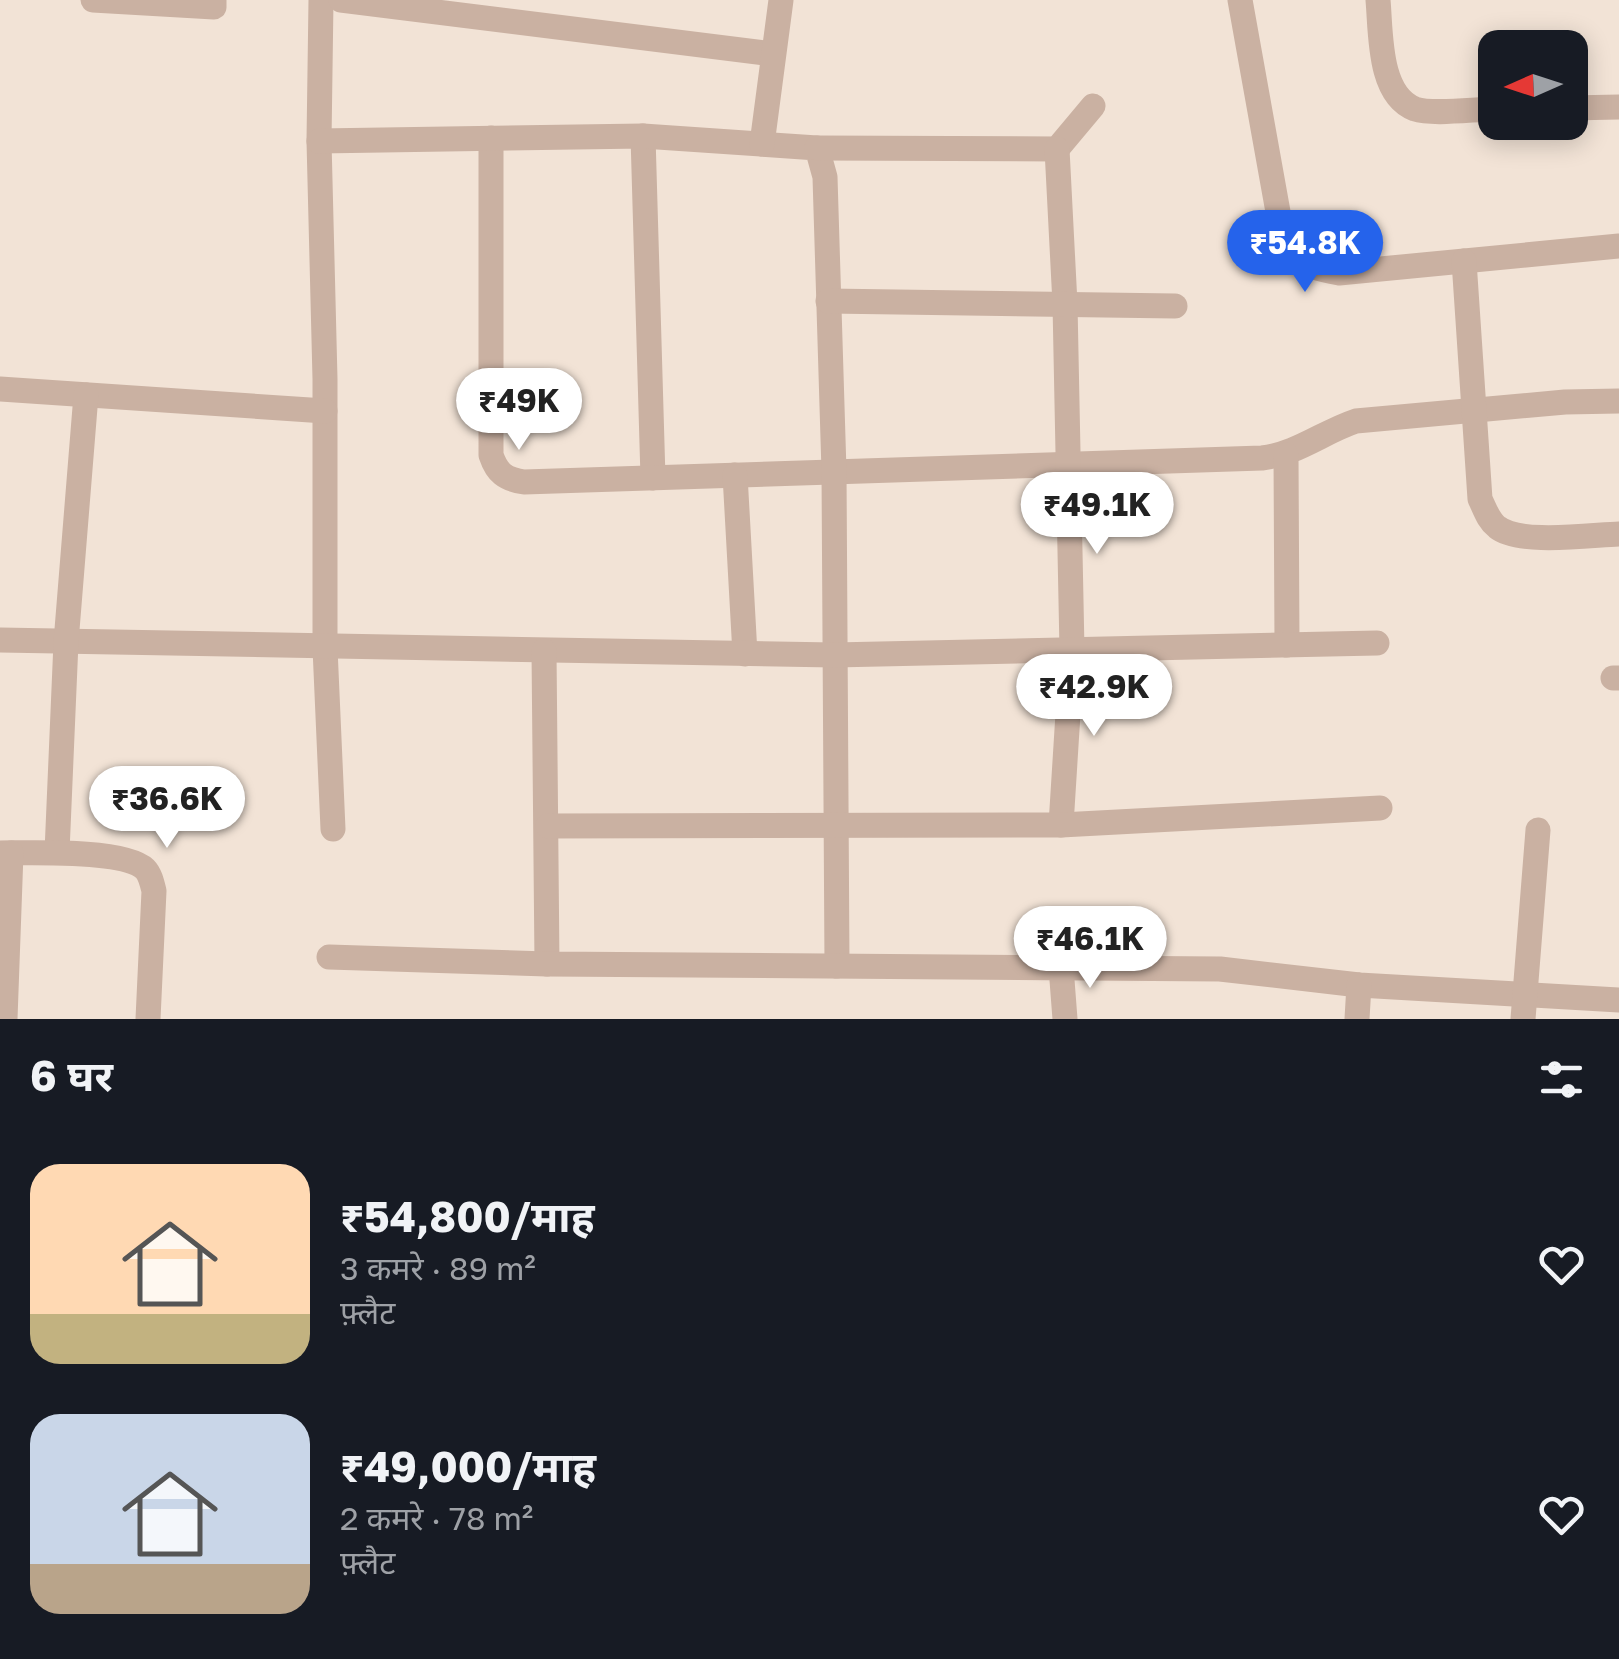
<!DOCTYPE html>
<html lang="hi">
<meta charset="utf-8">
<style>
:root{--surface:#171b24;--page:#20242c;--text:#f1f3f6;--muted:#9ea1a6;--accent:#2563eb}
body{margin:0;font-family:"Golos Text","Noto Sans Devanagari",sans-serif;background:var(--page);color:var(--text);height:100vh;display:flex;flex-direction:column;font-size:38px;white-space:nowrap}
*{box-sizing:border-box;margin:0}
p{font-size:32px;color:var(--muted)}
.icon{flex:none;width:55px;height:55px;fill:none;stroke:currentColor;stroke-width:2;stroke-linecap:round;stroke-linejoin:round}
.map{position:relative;height:1019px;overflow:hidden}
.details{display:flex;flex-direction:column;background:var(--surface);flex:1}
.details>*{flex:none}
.needle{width:65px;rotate:267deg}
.buttons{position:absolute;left:1478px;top:30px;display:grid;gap:20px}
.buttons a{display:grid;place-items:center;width:110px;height:110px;border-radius:20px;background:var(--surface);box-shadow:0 5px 25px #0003;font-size:50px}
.price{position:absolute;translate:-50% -85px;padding:0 22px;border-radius:35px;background:#fff;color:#222;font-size:32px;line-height:65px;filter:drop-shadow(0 2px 5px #0008)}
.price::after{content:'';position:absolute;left:50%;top:60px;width:30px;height:22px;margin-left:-15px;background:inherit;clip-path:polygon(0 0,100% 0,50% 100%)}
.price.selected{background:var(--accent);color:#fff}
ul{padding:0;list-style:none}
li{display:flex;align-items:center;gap:30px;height:250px;padding:0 30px}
li span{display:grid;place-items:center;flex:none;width:280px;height:200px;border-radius:30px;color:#555}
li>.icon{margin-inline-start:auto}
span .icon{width:120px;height:120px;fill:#fffc;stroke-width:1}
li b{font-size:42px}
h2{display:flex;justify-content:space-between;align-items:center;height:120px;padding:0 30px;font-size:42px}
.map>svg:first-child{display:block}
</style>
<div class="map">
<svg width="1619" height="1019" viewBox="0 0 1619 1019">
<rect width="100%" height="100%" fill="#f2e3d6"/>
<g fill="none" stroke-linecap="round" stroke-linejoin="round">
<g stroke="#cab1a2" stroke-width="25">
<path d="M93,0L214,7V0"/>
<path d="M321,0L319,141L325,379V648L333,829"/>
<path d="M341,0L773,54"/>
<path d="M1240,0L1280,223C1296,259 1298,266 1339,273L1619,246"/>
<path d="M1378,0C1381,32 1378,95 1415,109C1433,115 1475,109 1495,109"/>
<path d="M1570,108L1619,107"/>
<path d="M643,136L653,478"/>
<path d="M491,138V455C497,473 505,479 524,482L1262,458C1297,454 1323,432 1356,421L1565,402L1619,401"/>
<path d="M319,141L643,136L817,148L825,177L834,471L837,966"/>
<path d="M762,144L781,0"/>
<path d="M817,148L1057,149L1093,106"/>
<path d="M1057,149L1065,304L1072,650L1061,825"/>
<path d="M1464,261L1480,499C1485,509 1488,520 1497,527C1519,545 1590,535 1619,534"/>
<path d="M828,301L1175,306"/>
<path d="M0,389L325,411"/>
<path d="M1286,455L1287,645"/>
<path d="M735,475L745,654"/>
<path d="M0,640L834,655L1377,643"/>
<path d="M544,651L547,964"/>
<path d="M1613,678H1619"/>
<path d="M548,826L1061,825L1380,808"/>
<path d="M57,852L66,642L86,395"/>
<path d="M0,853C30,853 124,849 145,869C150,874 152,883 154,891L148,1019"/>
<path d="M329,957L547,964L1220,969L1359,985L1619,1000"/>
<path d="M1061,967L1065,1019"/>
<path d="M5,1019L11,853"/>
<path d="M1357,1019L1359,985"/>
<path d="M1523,1019L1538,830"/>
</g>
</g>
</svg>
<div class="buttons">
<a><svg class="needle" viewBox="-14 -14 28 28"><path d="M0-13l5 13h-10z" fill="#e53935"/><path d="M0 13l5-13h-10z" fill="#9ea1a6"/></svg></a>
</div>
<b class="price selected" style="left:1305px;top:295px">₹54.8K</b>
<b class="price" style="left:519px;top:453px">₹49K</b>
<b class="price" style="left:1097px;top:557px">₹49.1K</b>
<b class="price" style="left:1094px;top:739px">₹42.9K</b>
<b class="price" style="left:167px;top:851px">₹36.6K</b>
<b class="price" style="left:1090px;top:991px">₹46.1K</b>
</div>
<section class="details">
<h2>6 घर<svg class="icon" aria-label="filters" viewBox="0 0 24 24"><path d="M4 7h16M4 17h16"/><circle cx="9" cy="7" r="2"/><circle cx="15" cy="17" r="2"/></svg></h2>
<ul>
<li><span style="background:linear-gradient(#ffd9b3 75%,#c2b280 0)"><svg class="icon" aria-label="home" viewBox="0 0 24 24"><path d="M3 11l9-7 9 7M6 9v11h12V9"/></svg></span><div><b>₹54,800/माह</b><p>3 कमरे · 89 m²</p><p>फ़्लैट</p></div><svg class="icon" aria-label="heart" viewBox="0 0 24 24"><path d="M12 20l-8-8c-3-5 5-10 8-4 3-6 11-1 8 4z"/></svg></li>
<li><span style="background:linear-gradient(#c9d6e8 75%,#b9a48a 0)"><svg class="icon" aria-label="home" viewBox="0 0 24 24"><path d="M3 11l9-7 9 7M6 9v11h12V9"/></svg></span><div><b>₹49,000/माह</b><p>2 कमरे · 78 m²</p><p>फ़्लैट</p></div><svg class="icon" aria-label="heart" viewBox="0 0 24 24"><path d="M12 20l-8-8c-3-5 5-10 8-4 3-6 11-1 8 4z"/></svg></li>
</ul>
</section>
